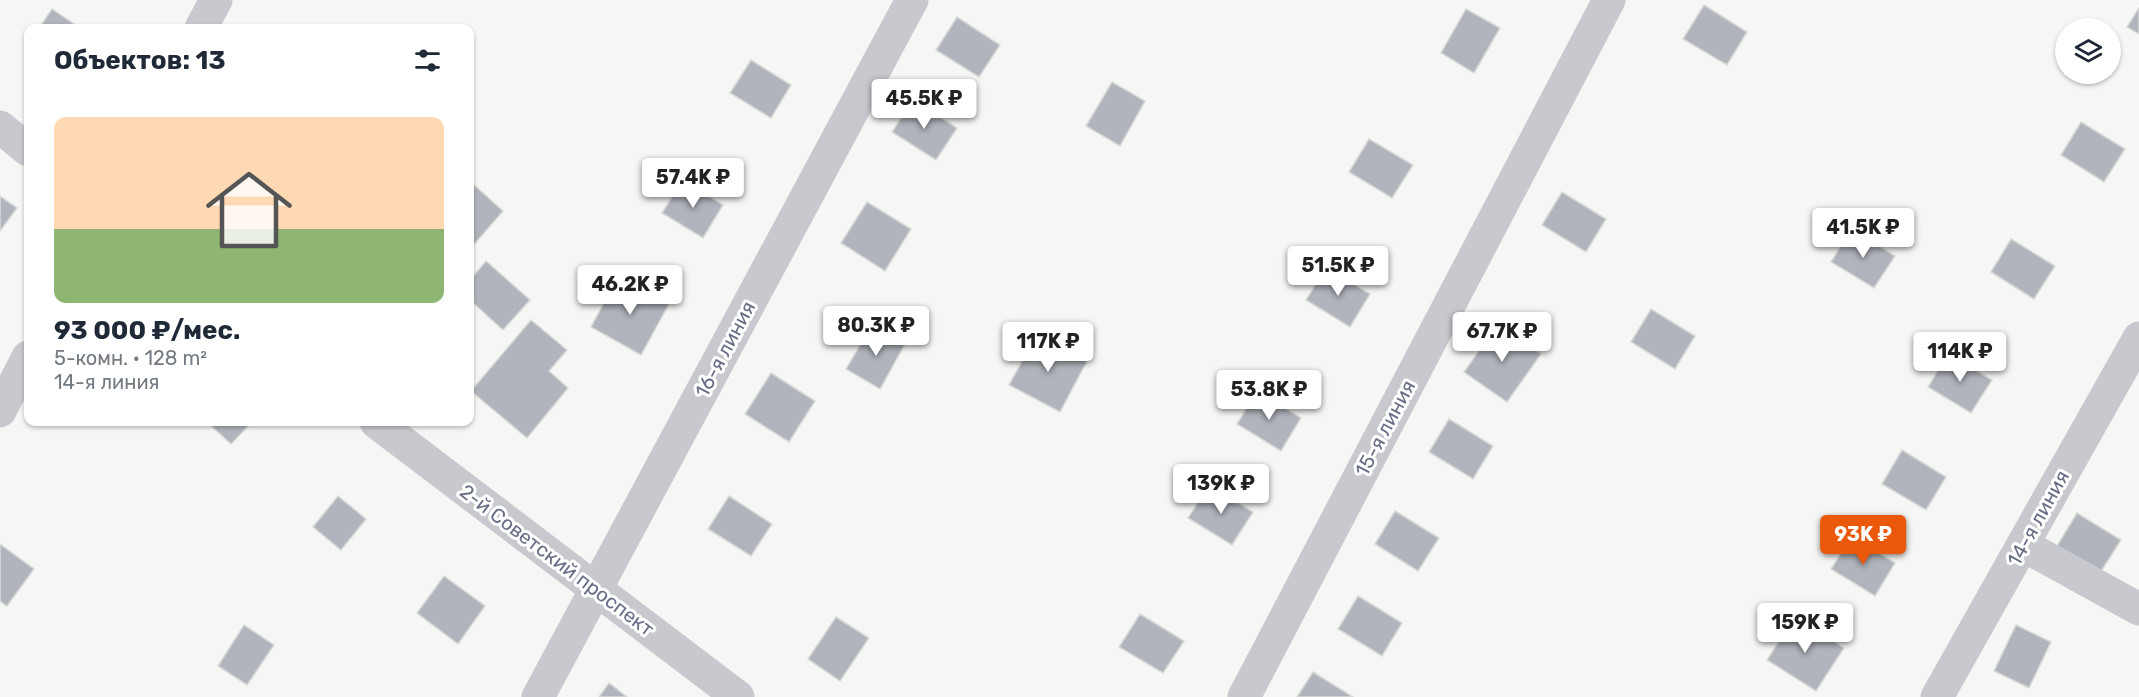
<!DOCTYPE html>
<html lang="ru">
<meta charset="utf-8">
<style>
:root{--surface:#fff;--page:#f6f6f7;--text:#1f2937;--muted:#747a83;--line:#e0e1e3;--accent:#ea580c}
body{margin:0;font-family:Rubik,sans-serif;background:var(--page);color:var(--text);height:100vh;display:flex;flex-direction:column;font-size:22px;white-space:nowrap}
*{box-sizing:border-box;margin:0}
p{font-size:20px;color:var(--muted)}
.icon{flex:none;width:33px;height:33px;fill:none;stroke:currentColor;stroke-width:2;stroke-linecap:round;stroke-linejoin:round}
.map{position:relative;flex:1;overflow:hidden}
.side{position:absolute;left:24px;top:24px;width:450px;height:402px;display:flex;flex-direction:column;background:var(--surface);border-radius:12px;box-shadow:0 2px 4px #0004}
.side>*{flex:none}
.fabs{position:absolute;left:2055px;top:18px;display:grid;gap:12px}
.fabs a{display:grid;place-items:center;width:66px;height:66px;border-radius:50%;background:var(--surface);box-shadow:0 2px 4px #0004;font-size:30px}
.price{position:absolute;translate:-50% -51px;padding:0 14px;border-radius:6px;background:#fff;color:#222;font-size:20px;line-height:39px;filter:drop-shadow(0 2px 3px #0008)}
.price::after{content:'';position:absolute;left:50%;top:36px;width:18px;height:14px;margin-left:-9px;background:inherit;clip-path:polygon(0 0,100% 0,50% 100%)}
.price.active{background:var(--accent);color:#fff}
ul{padding:0;list-style:none}
li{display:grid;align-content:center;gap:12px;height:318px;padding:0 30px}
li+li{border-top:2px solid var(--line)}
li span{display:grid;place-items:center;height:186px;border-radius:12px;color:#555}
li>.icon{margin-inline-start:auto}
span .icon{width:108px;height:108px;fill:#fffc;stroke-width:1}
li b{font-size:26px}
h2{display:flex;justify-content:space-between;align-items:center;height:72px;padding:0 30px;font-size:26px}
.map>svg:first-child{display:block}
</style>
<div class="map">
<svg width="2139" height="697" viewBox="0 0 2139 697">
<rect width="100%" height="100%" fill="#f6f7f4"/>
<g fill="#b0b4bc" stroke="#d8d9d7" stroke-width="1.5">
<path d="M1704,5L1747,32L1727,65L1683,39Z"/>
<path d="M2139,8V34L2127,27Z"/>
<path d="M52,9L80,28H39Z"/>
<path d="M1466,9L1500,28L1474,73L1441,53Z"/>
<path d="M957,17L1000,45L979,77L936,50Z"/>
<path d="M751,60L791,85L771,118L730,93Z"/>
<path d="M1112,82L1145,101L1120,146L1086,126Z"/>
<path d="M913,100L957,128L936,160L892,132Z"/>
<path d="M2081,122L2125,149L2104,182L2061,155Z"/>
<path d="M1369,139L1413,165L1392,198L1349,172Z"/>
<path d="M683,180L723,205L703,238L662,213Z"/>
<path d="M473,184L503,211L470,249V187Z"/>
<path d="M1562,192L1606,219L1586,252L1542,225Z"/>
<path d="M0,196L17,208L0,231Z"/>
<path d="M867,202L911,229L885,271L841,243Z"/>
<path d="M1851,229L1895,256L1874,288L1831,262Z"/>
<path d="M2011,239L2055,266L2034,299L1991,272Z"/>
<path d="M486,261L530,300L503,330L470,300V280Z"/>
<path d="M1326,268L1370,294L1350,327L1306,300Z"/>
<path d="M618,277L669,304L641,355L591,327Z"/>
<path d="M1651,309L1695,336L1675,369L1631,342Z"/>
<path d="M531,320L567,350L549,371L568,388L527,438L471,391Z"/>
<path d="M1498,324L1541,354L1507,402L1464,372Z"/>
<path d="M872,325L905,344L880,389L846,369Z"/>
<path d="M1037,334L1087,361L1060,412L1009,385Z"/>
<path d="M1948,354L1992,380L1971,413L1928,387Z"/>
<path d="M771,373L815,401L789,442L745,414Z"/>
<path d="M1257,391L1301,418L1281,451L1237,424Z"/>
<path d="M1449,419L1493,446L1473,479L1429,452Z"/>
<path d="M207,422H252L231,444Z"/>
<path d="M1902,450L1946,477L1926,510L1882,484Z"/>
<path d="M1209,486L1253,512L1232,545L1188,518Z"/>
<path d="M338,496L366,519L341,550L313,527Z"/>
<path d="M729,496L772,524L751,556L708,529Z"/>
<path d="M1395,511L1439,538L1418,571L1375,544Z"/>
<path d="M2077,513L2121,540L2100,573L2057,546Z"/>
<path d="M1852,536L1895,563L1875,596L1831,569Z"/>
<path d="M0,544L34,569L7,606L0,601Z"/>
<path d="M444,576L485,606L458,644L417,613Z"/>
<path d="M1358,596L1402,623L1382,656L1338,629Z"/>
<path d="M1140,614L1184,641L1163,673L1119,647Z"/>
<path d="M1795,616L1844,648L1816,691L1767,660Z"/>
<path d="M836,617L869,638L840,681L808,659Z"/>
<path d="M244,625L274,645L247,685L218,666Z"/>
<path d="M2016,625L2051,642L2029,688L1994,671Z"/>
<path d="M1313,672L1353,697H1297Z"/>
<path d="M609,683L627,697H599Z"/>
</g>
<g fill="none" stroke-linecap="round" stroke-linejoin="round">
<g stroke="#c8c9ce" stroke-width="33">
<path d="M201,28L216,0"/>
<path d="M0,127L28,150"/>
<path d="M0,411L28,357"/>
<path d="M376,422L738,697"/>
<path d="M2023,545L2139,609"/>
<path d="M538,697L912,0"/>
<path d="M1244,697L1609,0"/>
<path d="M1937,697L2139,338"/>
</g>
</g>
<g text-anchor="middle" stroke-width="6" stroke-linejoin="round" paint-order="stroke">
<g font-size="20" fill="#676e85" stroke="#fff">
<text transform="translate(725 349) rotate(-62)" y="7">16-я линия</text>
<text transform="translate(1385 428) rotate(-62)" y="7">15-я линия</text>
<text transform="translate(2038 518) rotate(-61)" y="7">14-я линия</text>
<text transform="translate(557 560) rotate(37)" y="7">2-й Советский проспект</text>
</g>
</g>
</svg>
<div class="fabs">
<a><svg class="icon" aria-label="layers" viewBox="0 0 24 24"><path d="M12 4l9 5-9 5-9-5zM3 14l9 5 9-5"/></svg></a>
</div>
<b class="price" style="left:924px;top:130px">45.5K ₽</b>
<b class="price" style="left:693px;top:209px">57.4K ₽</b>
<b class="price" style="left:1863px;top:259px">41.5K ₽</b>
<b class="price" style="left:1338px;top:297px">51.5K ₽</b>
<b class="price" style="left:630px;top:316px">46.2K ₽</b>
<b class="price" style="left:876px;top:357px">80.3K ₽</b>
<b class="price" style="left:1502px;top:363px">67.7K ₽</b>
<b class="price" style="left:1048px;top:373px">117K ₽</b>
<b class="price" style="left:1960px;top:383px">114K ₽</b>
<b class="price" style="left:1269px;top:421px">53.8K ₽</b>
<b class="price" style="left:1221px;top:515px">139K ₽</b>
<b class="price active" style="left:1863px;top:566px">93K ₽</b>
<b class="price" style="left:1805px;top:654px">159K ₽</b>
<section class="side">
<h2>Объектов: 13<svg class="icon" aria-label="filters" viewBox="0 0 24 24"><path d="M4 7h16M4 17h16"/><circle cx="9" cy="7" r="2"/><circle cx="15" cy="17" r="2"/></svg></h2>
<ul>
<li><span style="background:linear-gradient(#ffd9b3 60%,#8fb573 0)"><svg class="icon" aria-label="home" viewBox="0 0 24 24"><path d="M3 11l9-7 9 7M6 9v11h12V9"/></svg></span><div><b>93 000 ₽/мес.</b><p>5-комн. · 128 m²</p><p>14-я линия</p></div></li>
</ul>
</section>
</div>
